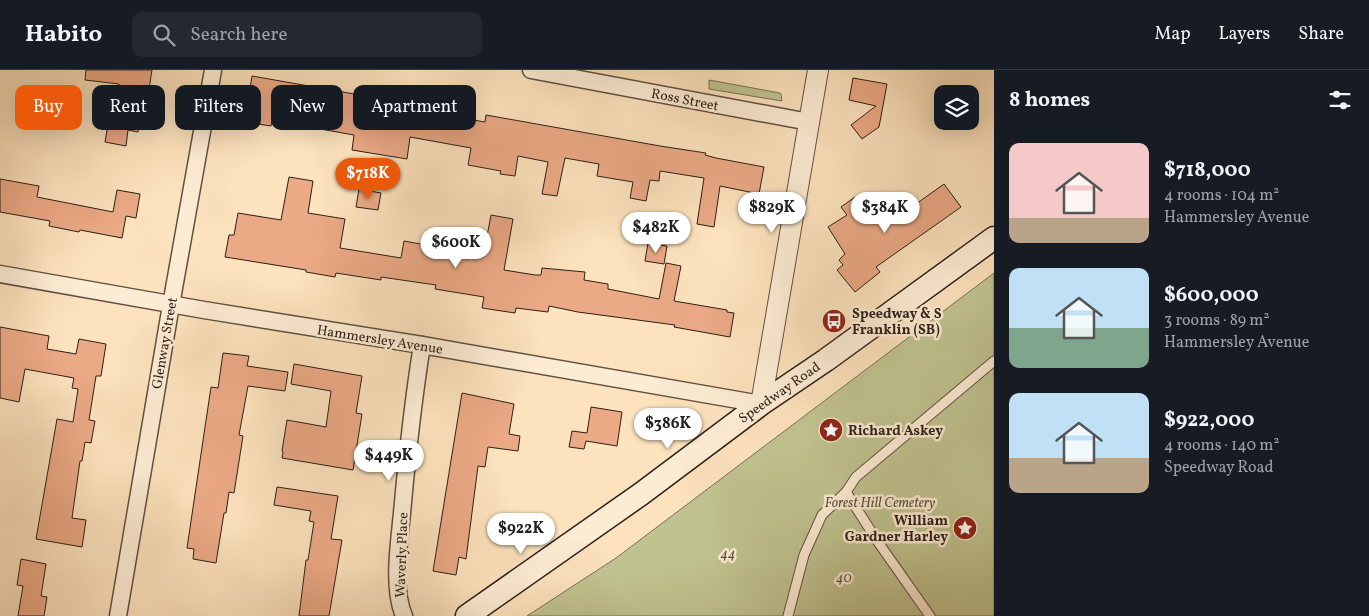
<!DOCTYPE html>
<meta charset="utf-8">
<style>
:root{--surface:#171b24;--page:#242831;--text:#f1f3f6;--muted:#9ea1a6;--line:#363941;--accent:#ea580c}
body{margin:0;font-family:Vollkorn,serif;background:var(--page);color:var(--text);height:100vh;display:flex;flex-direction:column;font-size:19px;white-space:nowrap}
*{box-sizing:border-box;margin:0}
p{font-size:16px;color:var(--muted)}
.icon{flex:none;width:28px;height:28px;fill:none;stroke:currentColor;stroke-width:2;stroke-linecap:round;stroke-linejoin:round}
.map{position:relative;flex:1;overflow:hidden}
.side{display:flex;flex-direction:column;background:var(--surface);width:375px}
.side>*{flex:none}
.hud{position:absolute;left:15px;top:15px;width:475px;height:45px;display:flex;gap:10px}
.controls{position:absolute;left:934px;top:15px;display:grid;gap:10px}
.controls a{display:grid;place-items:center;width:45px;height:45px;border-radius:10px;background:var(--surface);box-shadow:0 5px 20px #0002;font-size:25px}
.price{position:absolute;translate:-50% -42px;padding:0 11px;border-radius:18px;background:#fff;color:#222;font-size:16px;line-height:32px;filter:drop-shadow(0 1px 2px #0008)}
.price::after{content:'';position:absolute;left:50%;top:30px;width:15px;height:11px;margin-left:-8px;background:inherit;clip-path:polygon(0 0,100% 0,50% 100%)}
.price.active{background:var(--accent);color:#fff}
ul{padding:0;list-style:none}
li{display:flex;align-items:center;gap:15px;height:125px;padding:0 15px}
li span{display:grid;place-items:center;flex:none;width:140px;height:100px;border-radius:10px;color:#555}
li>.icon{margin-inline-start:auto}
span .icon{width:60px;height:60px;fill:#fffc;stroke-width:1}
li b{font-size:21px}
h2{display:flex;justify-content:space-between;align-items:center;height:60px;padding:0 15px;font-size:21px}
.chip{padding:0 18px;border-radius:10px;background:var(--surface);box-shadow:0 5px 20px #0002;font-size:18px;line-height:45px}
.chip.active{background:var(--accent);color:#fff}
header{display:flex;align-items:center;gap:30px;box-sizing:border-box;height:70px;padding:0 25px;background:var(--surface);border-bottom:1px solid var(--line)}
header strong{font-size:24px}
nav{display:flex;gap:28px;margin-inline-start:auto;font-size:18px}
.search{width:350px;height:45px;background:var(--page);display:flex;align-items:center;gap:12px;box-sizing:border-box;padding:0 18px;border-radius:10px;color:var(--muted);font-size:19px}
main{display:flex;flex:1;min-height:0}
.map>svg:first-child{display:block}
</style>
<header>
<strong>Habito</strong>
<div class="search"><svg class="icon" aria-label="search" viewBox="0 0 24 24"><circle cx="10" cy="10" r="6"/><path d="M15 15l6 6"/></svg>Search here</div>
<nav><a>Map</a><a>Layers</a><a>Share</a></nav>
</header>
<main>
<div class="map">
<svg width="994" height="546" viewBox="0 0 994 546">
<rect width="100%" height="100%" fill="#fce2bd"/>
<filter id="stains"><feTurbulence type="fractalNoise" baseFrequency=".004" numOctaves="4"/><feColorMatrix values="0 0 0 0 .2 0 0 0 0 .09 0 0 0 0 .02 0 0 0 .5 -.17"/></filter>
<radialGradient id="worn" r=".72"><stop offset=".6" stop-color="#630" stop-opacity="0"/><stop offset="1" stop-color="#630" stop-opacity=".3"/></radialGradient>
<g fill="#c0c390" stroke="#767154">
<path d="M709,10L780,23L781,24L782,31L709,19Z"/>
<path d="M994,203V546H527L616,488Z"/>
</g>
<g fill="#eba985" stroke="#2b1f19">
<path d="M86,0H152L149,19H146L138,62L128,60L126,76L105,72L108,54L112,55L119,14L85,10Z"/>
<path d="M252,6L451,41L450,46L485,52L486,45L660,76L706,83L705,85L716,88L764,97L759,124L720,116L714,157L697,154L704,108L660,101L659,111L650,110L646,131L630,128L633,112L597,106L599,94L565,88L557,126L542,124L548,92L518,86L515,106L500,104L501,101L468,95L471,78L410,67L407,89L352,80L354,65L309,57L310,52L273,45L271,56L251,53L255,32L248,31Z"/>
<path d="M853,8L887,14L879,57L862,69L851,55L876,36L849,30Z"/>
<path d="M289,107L313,111L308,143L345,149L340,178L401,188L404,171L437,177L436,184L468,189L470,174L485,177L491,145L513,149L504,200L535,205H541L542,198L585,202L584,210L608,214V219L659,229L666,193L681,196L674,231L727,240V242L734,243L730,267L674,257L675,255L578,242L549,236L548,242L516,238L515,243L482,238L484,227L435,219L436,215L381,207V210L336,203L335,207L306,202V200L225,187L229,165H234L238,143L281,150Z"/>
<path d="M0,109L39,116L37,127L113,142L117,120L140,124L136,148L126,146L122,168L80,160L79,162L49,156L50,151L0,142Z"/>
<path d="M944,114L961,137L876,197L880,202L855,222L837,200L843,195L839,190L845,184L828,157L847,145L841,137L855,127L872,151L881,144L888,154Z"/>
<path d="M359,119L381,123L378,140L356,137Z"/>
<path d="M648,173L667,176L664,194L645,191Z"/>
<path d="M0,257L49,266L47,279L76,284L79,269L106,274L101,306H96L89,350L95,351L91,373L85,372L82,391H80L72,448L86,450L82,477L36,469L57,349L73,352L78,319L72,318L74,308L25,299L19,332L0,328Z"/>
<path d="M223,283L249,286L247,296L288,302L285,321L248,316L239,365L243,366L234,423L229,422L226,443H224L216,493L193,489L194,479L187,478L211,317L218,318Z"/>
<path d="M294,294L362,306L356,343L362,344L353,400L282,388L283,382L282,381L287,350L326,357L331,321L291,314Z"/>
<path d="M462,323L514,334L509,364L520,366L518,381L488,377L485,397L478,396L466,489L459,487L456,505L433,501Z"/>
<path d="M591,337L622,342L617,376L586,371L584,379L569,377L572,361L587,363Z"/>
<path d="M277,417L338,426L331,469L342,470L329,546H299L306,490H308L314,452L309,451L311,441L274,435Z"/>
<path d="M21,489L46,494L41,526L47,527L44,546H18L23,516L17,515Z"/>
</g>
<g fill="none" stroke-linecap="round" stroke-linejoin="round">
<g stroke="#5f5042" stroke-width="11">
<g id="service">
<path d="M846,422L878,472L930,546"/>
<path d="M788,546L804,485L822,445L846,422L856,407L994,291"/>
</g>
</g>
<g stroke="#5f5042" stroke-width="19">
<g id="minor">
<path d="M531,0L809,52"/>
<path d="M0,204L204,240L422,275L761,334"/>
<path d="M118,546L171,235L213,0"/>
<path d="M404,546C392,518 399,474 402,443C407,387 413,331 422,275"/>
</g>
</g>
<g stroke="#5f5042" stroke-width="22">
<path id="tertiary" d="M761,334L818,0"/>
</g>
<g stroke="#2b1f19" stroke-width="25">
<path id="secondary" d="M467,546L641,424L761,334L826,290L994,168"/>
</g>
<use href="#service" stroke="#fdecd4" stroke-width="9"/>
<use href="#minor" stroke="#fdecd4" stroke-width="16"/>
<use href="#tertiary" stroke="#fdecd4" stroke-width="20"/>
<use href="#secondary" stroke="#fdecd4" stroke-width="22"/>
</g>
<defs>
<g id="bus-disc" transform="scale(1.25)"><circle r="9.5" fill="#8f2418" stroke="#fdecd4"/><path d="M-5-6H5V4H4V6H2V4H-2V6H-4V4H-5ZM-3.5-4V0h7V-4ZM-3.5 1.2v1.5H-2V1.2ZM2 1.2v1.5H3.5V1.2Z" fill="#fff"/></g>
<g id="sight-disc" transform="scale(1.25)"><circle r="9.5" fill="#8f2418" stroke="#fdecd4"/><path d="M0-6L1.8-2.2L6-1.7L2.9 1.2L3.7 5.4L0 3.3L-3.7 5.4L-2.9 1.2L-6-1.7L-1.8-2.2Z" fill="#fff"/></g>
</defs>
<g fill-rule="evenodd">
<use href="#bus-disc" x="834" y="251"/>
<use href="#sight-disc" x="831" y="360"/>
<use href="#sight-disc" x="965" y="458"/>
</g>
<g text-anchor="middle" stroke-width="5" stroke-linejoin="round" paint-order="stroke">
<g font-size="14" fill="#2b1f19" stroke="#fdecd4">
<text transform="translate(685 29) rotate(11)" y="5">Ross Street</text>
<text transform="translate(380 269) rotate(9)" y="5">Hammersley Avenue</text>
<text transform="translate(164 273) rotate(-80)" y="5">Glenway Street</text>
<text transform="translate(779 322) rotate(-35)" y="5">Speedway Road</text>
<text transform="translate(401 485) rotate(-88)" y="5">Waverly Place</text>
</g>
<g font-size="14" font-weight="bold" fill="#2b1f19" stroke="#fdecd4" text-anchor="start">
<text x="852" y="248">Speedway &amp; S<tspan x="852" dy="16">Franklin (SB)</tspan></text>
<text x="848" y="365">Richard Askey</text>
<text x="948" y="455" text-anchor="end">William<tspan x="948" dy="16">Gardner Harley</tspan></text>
</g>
<g font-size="14" font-style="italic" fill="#58503d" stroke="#fdecd4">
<text x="880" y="437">Forest Hill Cemetery</text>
<text x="728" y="488">44</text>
<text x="844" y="512">40</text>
</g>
</g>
<rect width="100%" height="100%" filter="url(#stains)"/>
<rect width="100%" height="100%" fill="url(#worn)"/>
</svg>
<div class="controls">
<a><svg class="icon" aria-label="layers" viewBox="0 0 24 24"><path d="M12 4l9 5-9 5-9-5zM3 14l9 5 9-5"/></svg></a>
</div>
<b class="price active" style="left:368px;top:130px">$718K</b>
<b class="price" style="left:772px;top:164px">$829K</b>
<b class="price" style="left:885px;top:164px">$384K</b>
<b class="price" style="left:656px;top:184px">$482K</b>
<b class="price" style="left:456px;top:199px">$600K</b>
<b class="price" style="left:668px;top:380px">$386K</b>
<b class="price" style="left:389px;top:412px">$449K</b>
<b class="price" style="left:521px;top:485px">$922K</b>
<div class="hud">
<a class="chip active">Buy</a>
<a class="chip">Rent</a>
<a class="chip">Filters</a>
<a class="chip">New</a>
<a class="chip">Apartment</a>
</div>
</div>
<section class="side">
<h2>8 homes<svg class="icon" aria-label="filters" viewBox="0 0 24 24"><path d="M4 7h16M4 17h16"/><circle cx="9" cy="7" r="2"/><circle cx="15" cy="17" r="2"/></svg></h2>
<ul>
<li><span style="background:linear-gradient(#f6c9c9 75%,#b9a48a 0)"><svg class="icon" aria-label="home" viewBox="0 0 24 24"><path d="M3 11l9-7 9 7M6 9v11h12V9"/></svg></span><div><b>$718,000</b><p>4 rooms · 104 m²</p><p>Hammersley Avenue</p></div></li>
<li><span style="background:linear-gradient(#bfe0f5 60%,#7fa58c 0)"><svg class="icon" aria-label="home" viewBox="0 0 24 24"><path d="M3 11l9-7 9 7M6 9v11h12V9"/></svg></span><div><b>$600,000</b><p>3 rooms · 89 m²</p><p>Hammersley Avenue</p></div></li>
<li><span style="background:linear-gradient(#bfe0f5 65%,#b9a48a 0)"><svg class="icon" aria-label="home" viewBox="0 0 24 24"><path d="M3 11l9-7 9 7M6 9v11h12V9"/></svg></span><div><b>$922,000</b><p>4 rooms · 140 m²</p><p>Speedway Road</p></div></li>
</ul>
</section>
</main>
